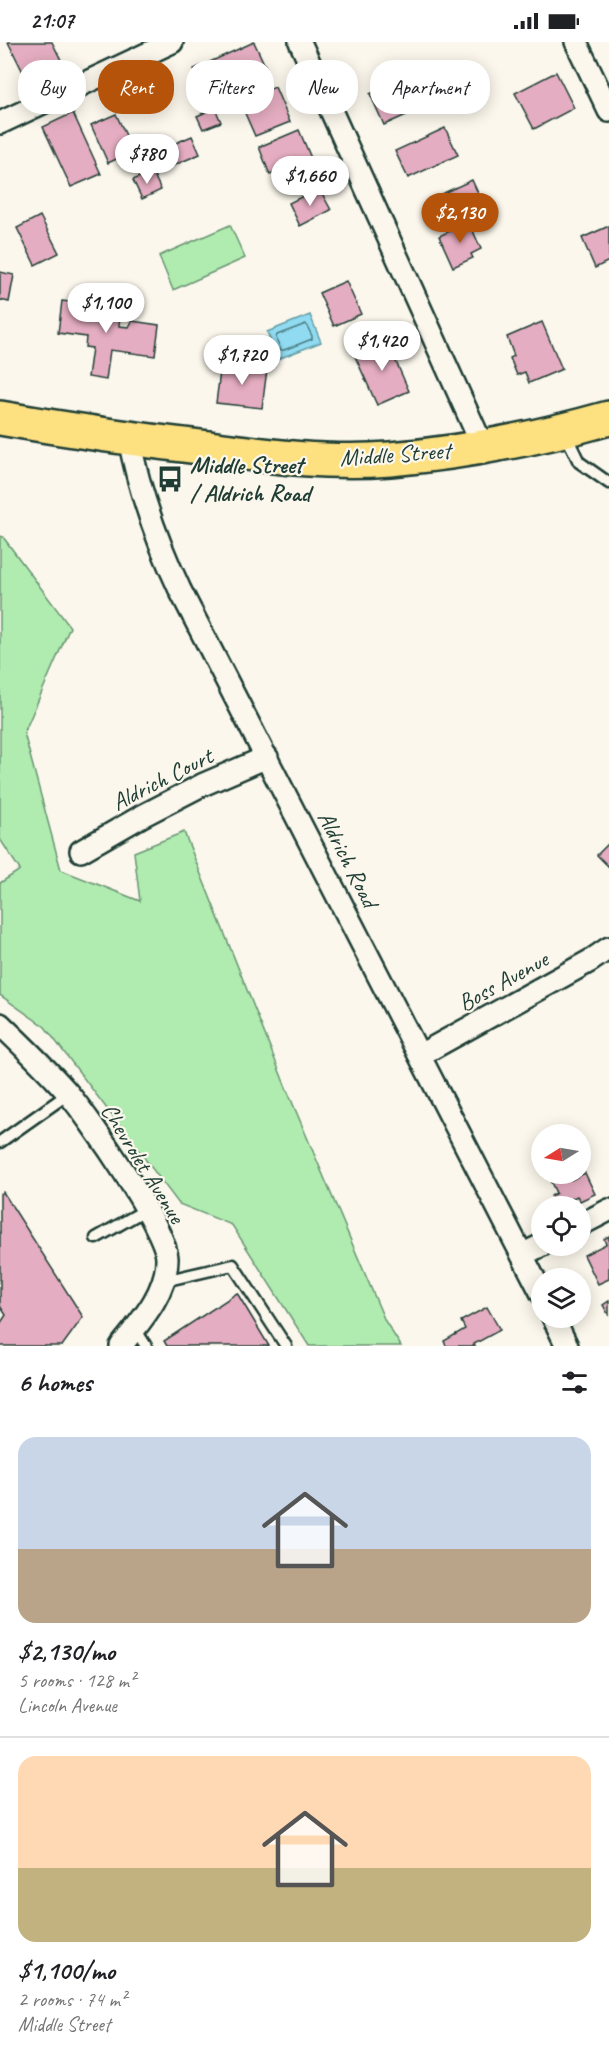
<!DOCTYPE html>
<meta charset="utf-8">
<style>
:root{--surface:#fff;--page:#f2f2f2;--text:#202124;--muted:#757577;--line:#e0e0e0;--accent:#b45309}
body{margin:0;font-family:Caveat,sans-serif;background:var(--page);color:var(--text);height:100vh;display:flex;flex-direction:column;font-size:22px;white-space:nowrap}
*{box-sizing:border-box;margin:0}
p{font-size:20px;color:var(--muted)}
.icon{flex:none;width:33px;height:33px;fill:none;stroke:currentColor;stroke-width:2;stroke-linecap:round;stroke-linejoin:round}
.map{position:relative;height:1304px;overflow:hidden}
.drawer{display:flex;flex-direction:column;background:var(--surface);flex:1}
.drawer>*{flex:none}
.hud{position:absolute;left:18px;top:18px;width:573px;height:54px;display:flex;gap:12px}
.needle{width:39px;rotate:259deg}
.controls{position:absolute;left:531px;top:1082px;display:grid;gap:12px}
.controls a{display:grid;place-items:center;width:60px;height:60px;border-radius:50%;background:var(--surface);box-shadow:0 3px 15px #0003;font-size:30px}
.price{position:absolute;translate:-50% -51px;padding:0 14px;border-radius:21px;background:#fff;color:#222;font-size:20px;line-height:39px;filter:drop-shadow(0 2px 3px #0008)}
.price::after{content:'';position:absolute;left:50%;top:36px;width:18px;height:14px;margin-left:-9px;background:inherit;clip-path:polygon(0 0,100% 0,50% 100%)}
.price.selected{background:var(--accent);color:#fff}
ul{padding:0;list-style:none}
li{display:grid;align-content:center;gap:12px;height:318px;padding:0 18px}
li+li{border-top:2px solid var(--line)}
li span{display:grid;place-items:center;height:186px;border-radius:18px;color:#555}
li>.icon{margin-inline-start:auto}
span .icon{width:108px;height:108px;fill:#fffc;stroke-width:1}
li b{font-size:26px}
h2{display:flex;justify-content:space-between;align-items:center;height:72px;padding:0 18px;font-size:26px}
.tag{padding:0 21px;border-radius:24px;background:var(--surface);box-shadow:0 3px 15px #0003;font-size:21px;line-height:54px}
.tag.selected{background:var(--accent);color:#fff}
.status{display:flex;justify-content:space-between;align-items:center;height:42px;padding:0 30px;background:var(--surface);direction:ltr}
.status svg{height:16px;fill:currentColor}
.map>svg:first-child{display:block}
</style>
<div class="status"><b>21:07</b><svg viewBox="0 0 49 12"><path d="M0 12V9h3v3zM5 12V6h3v6zM10 12V3h3v9zM15 12V0h3v12zM26 1h20v11H26zM47 4h2v5h-2z"/></svg></div>
<div class="map">
<svg width="609" height="1304" viewBox="0 0 609 1304">
<rect width="100%" height="100%" fill="#fbf7ec"/>
<filter id="ink" filterUnits="userSpaceOnUse"><feTurbulence type="fractalNoise" baseFrequency=".0167" numOctaves="2"/><feDisplacementMap in="SourceGraphic" scale="12" xChannelSelector="R" yChannelSelector="G"/><feConvolveMatrix kernelMatrix="1 2 1 2 8 2 1 2 1" color-interpolation-filters="sRGB"/></filter>
<g filter="url(#ink)">
<g fill="#b0ebb0" stroke="#689472" stroke-width="1.5">
<path d="M230,183L245,216L173,248L159,214Z"/>
<path d="M0,494L3,495L70,585L24,691L61,828L140,859L134,810L184,790L287,1048L385,1279L401,1304H309L232,1183L179,1162L45,985L0,953V841L20,828L0,797Z"/>
</g>
<path fill="#90dbf1" stroke="#639ca5" stroke-width="1.5" d="M310,273L321,300L278,317L267,290Z"/>
<g fill="none" stroke-linecap="round" stroke-linejoin="round">
<path stroke="#4c7c80" stroke-width="1.5" d="M306,282L312,294V297L284,308H281L276,296L277,293Z"/>
</g>
<g fill="#e5adc1" stroke="#1f3d34" stroke-width="1.5">
<path d="M8,0H52L61,18L26,36Z"/>
<path d="M254,0L267,28L215,52L214,49L207,52L205,48L200,50L194,39L199,37L194,27Z"/>
<path d="M419,30L433,61L384,83L370,52Z"/>
<path d="M556,30L574,66L534,87L515,51Z"/>
<path d="M275,45L290,80L255,94L240,60Z"/>
<path d="M215,66L221,80L203,87L197,74Z"/>
<path d="M73,71L101,132L71,145L43,85Z"/>
<path d="M116,72L129,100L119,104L123,114L108,121L91,83Z"/>
<path d="M445,86L458,113L408,136L395,109Z"/>
<path d="M299,88L311,116L270,133L259,105Z"/>
<path d="M192,94L200,112L172,124L164,106Z"/>
<path d="M152,129L161,148L142,157L133,138Z"/>
<path d="M472,138L482,160L436,181L426,159Z"/>
<path d="M319,146L331,168L300,184L289,161Z"/>
<path d="M40,174L59,211L35,223L17,186Z"/>
<path d="M469,180L481,207L471,212L473,216L453,225L439,194Z"/>
<path d="M609,184V219L595,226L582,196Z"/>
<path d="M0,230L14,233L9,260L0,258Z"/>
<path d="M346,239L361,272L334,284L319,251Z"/>
<path d="M62,259L108,265L107,270L120,272L119,284L129,285L132,279L159,283L155,314L110,308L106,338L88,335L92,306L85,305L86,295L58,291Z"/>
<path d="M542,280L562,327L529,341L525,330L517,333L510,316L514,314L507,295Z"/>
<path d="M386,297L409,349L377,363L354,312Z"/>
<path d="M221,322L267,327L262,366L216,361Z"/>
<path d="M609,801V825L597,813Z"/>
<path d="M559,1131H568L571,1138L585,1131L595,1152L580,1159L577,1154L562,1162L561,1160L555,1163L551,1154L556,1151L549,1136Z"/>
<path d="M3,1150L83,1275L62,1304H0V1282L6,1273L0,1264V1152Z"/>
<path d="M609,1194V1237L598,1242L584,1213L606,1202L604,1197Z"/>
<path d="M237,1251L269,1304H167L164,1299Z"/>
<path d="M609,1259V1274L603,1263Z"/>
<path d="M487,1265L500,1288L474,1302L475,1304H446L444,1299L465,1287L461,1279Z"/>
</g>
<g fill="none" stroke-linecap="round" stroke-linejoin="round">
<g stroke="#1f3d34" stroke-width="15">
<g id="lane">
<path d="M565,391L579,420L609,441"/>
<path d="M0,1100L68,1052"/>
<path d="M96,1196L147,1167"/>
<path d="M164,1239L233,1223L286,1304"/>
<path d="M135,1287L146,1304"/>
</g>
</g>
<g stroke="#1f3d34" stroke-width="26">
<g id="street">
<path d="M300,0L483,405"/>
<path d="M576,0L609,69"/>
<path d="M0,81L172,0"/>
<path d="M129,396C139,450 157,499 180,548L542,1252"/>
<path d="M81,809L142,774L202,743L267,715"/>
<path d="M0,982C23,1004 46,1026 67,1050C89,1076 167,1187 167,1217C167,1250 141,1279 121,1304"/>
<path d="M420,1013L590,919L609,906"/>
<path d="M580,1183L609,1168"/>
<path d="M522,1213L542,1203"/>
<path d="M553,1275L567,1304"/>
</g>
</g>
<g stroke="#1f3d34" stroke-width="38">
<path id="primary" d="M0,376C69,388 138,398 208,406C267,414 329,422 390,417C463,411 538,396 609,376"/>
</g>
<use href="#lane" stroke="#fbf7ec" stroke-width="10"/>
<use href="#street" stroke="#fbf7ec" stroke-width="21"/>
<use href="#primary" stroke="#fde080" stroke-width="33"/>
</g>
</g>
<defs>
<g id="bus-bare" transform="scale(2.07)"><path d="M-5-6H5V4H4V6H2V4H-2V6H-4V4H-5ZM-3.5-4V0h7V-4ZM-3.5 1.2v1.5H-2V1.2ZM2 1.2v1.5H3.5V1.2Z" fill="#1f3d34" stroke="#fbf7ec" stroke-width="2.5" paint-order="stroke"/></g>
</defs>
<g fill-rule="evenodd">
<use href="#bus-bare" x="170" y="437"/>
</g>
<g text-anchor="middle" stroke-width="4.5" stroke-linejoin="round" paint-order="stroke">
<g font-size="24" fill="#1f3d34" stroke="#fbf7ec">
<text transform="translate(395 412) rotate(-4)" y="8">Middle Street</text>
<text transform="translate(162 737) rotate(-27)" y="8">Aldrich Court</text>
<text transform="translate(348 817) rotate(63)" y="8">Aldrich Road</text>
<text transform="translate(503 939) rotate(-29)" y="8">Boss Avenue</text>
<text transform="translate(143 1121) rotate(58)" y="8">Chevrolet Avenue</text>
</g>
<g font-size="24" font-weight="bold" fill="#1f3d34" stroke="#fbf7ec" text-anchor="start">
<text x="190" y="431">Middle Street<tspan x="190" dy="28">/ Aldrich Road</tspan></text>
</g>
</g>
</svg>
<div class="controls">
<a><svg class="needle" viewBox="-14 -14 28 28"><path d="M0-13l5 13h-10z" fill="#e53935"/><path d="M0 13l5-13h-10z" fill="#757577"/></svg></a>
<a><svg class="icon" aria-label="locate" viewBox="0 0 24 24"><circle cx="12" cy="12" r="6"/><path d="M12 2v4M12 18v4M2 12h4M18 12h4"/></svg></a>
<a><svg class="icon" aria-label="layers" viewBox="0 0 24 24"><path d="M12 4l9 5-9 5-9-5zM3 14l9 5 9-5"/></svg></a>
</div>
<b class="price" style="left:147px;top:143px">$780</b>
<b class="price" style="left:310px;top:165px">$1,660</b>
<b class="price selected" style="left:460px;top:202px">$2,130</b>
<b class="price" style="left:106px;top:292px">$1,100</b>
<b class="price" style="left:382px;top:330px">$1,420</b>
<b class="price" style="left:242px;top:344px">$1,720</b>
<div class="hud">
<a class="tag">Buy</a>
<a class="tag selected">Rent</a>
<a class="tag">Filters</a>
<a class="tag">New</a>
<a class="tag">Apartment</a>
</div>
</div>
<section class="drawer">
<h2>6 homes<svg class="icon" aria-label="filters" viewBox="0 0 24 24"><path d="M4 7h16M4 17h16"/><circle cx="9" cy="7" r="2"/><circle cx="15" cy="17" r="2"/></svg></h2>
<ul>
<li><span style="background:linear-gradient(#c9d6e8 60%,#b9a48a 0)"><svg class="icon" aria-label="home" viewBox="0 0 24 24"><path d="M3 11l9-7 9 7M6 9v11h12V9"/></svg></span><div><b>$2,130/mo</b><p>5 rooms · 128 m²</p><p>Lincoln Avenue</p></div></li>
<li><span style="background:linear-gradient(#ffd9b3 60%,#c2b280 0)"><svg class="icon" aria-label="home" viewBox="0 0 24 24"><path d="M3 11l9-7 9 7M6 9v11h12V9"/></svg></span><div><b>$1,100/mo</b><p>2 rooms · 74 m²</p><p>Middle Street</p></div></li>
</ul>
</section>
